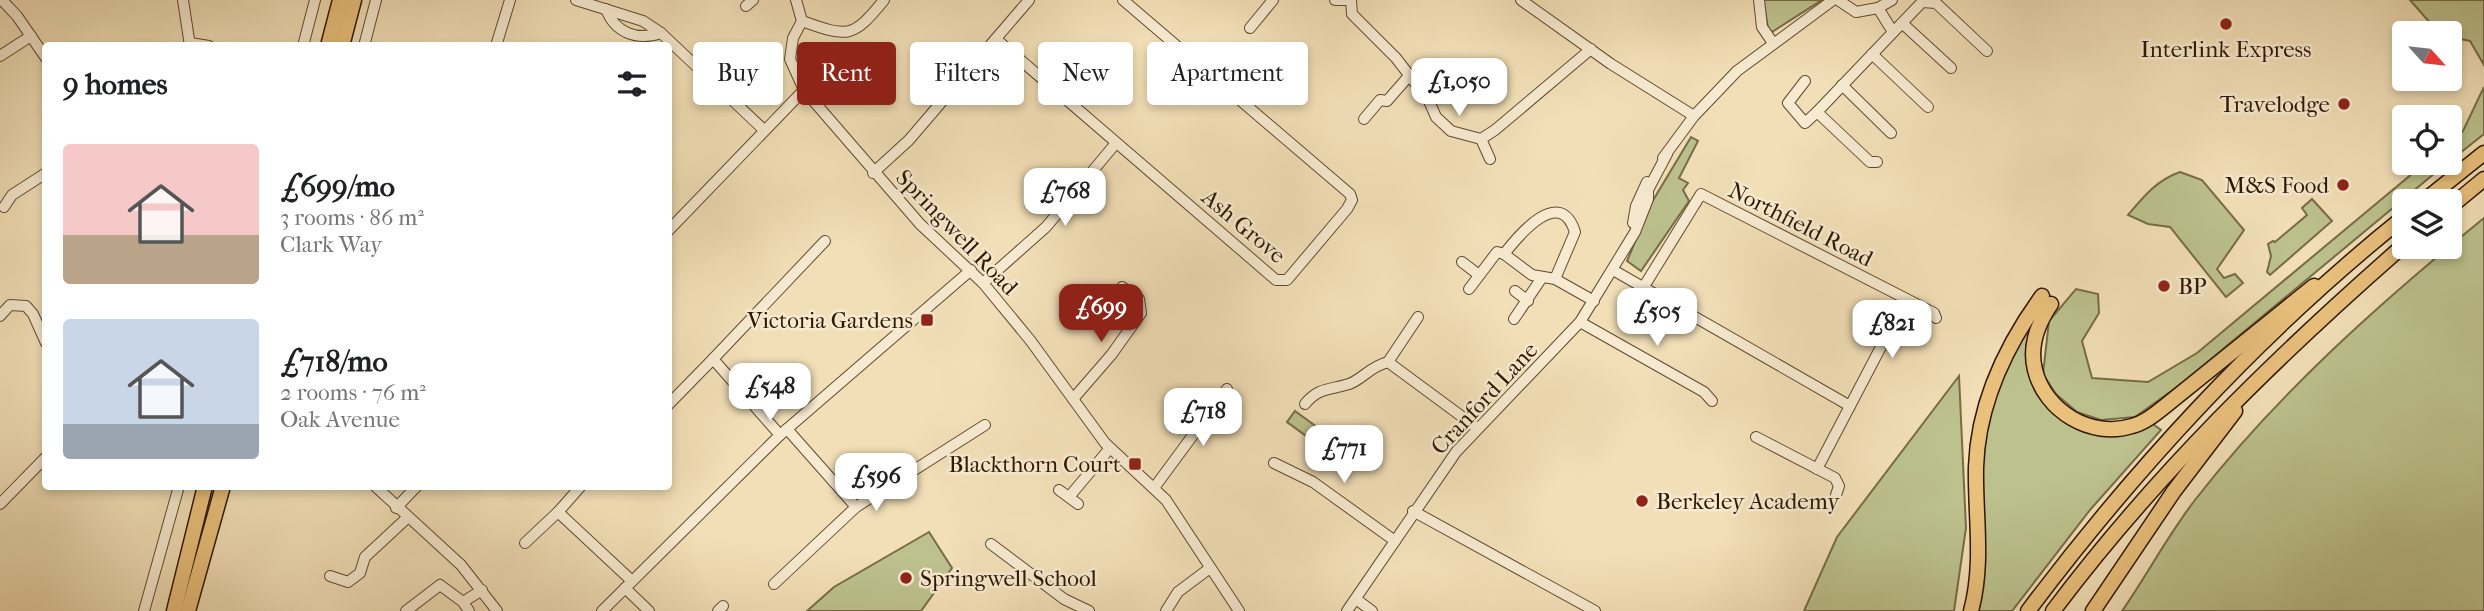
<!DOCTYPE html>
<meta charset="utf-8">
<style>
:root{--surface:#fff;--page:#f6f6f6;--text:#202124;--muted:#757577;--accent:#8f2418}
body{margin:0;font-family:"IM FELL French Canon",serif;background:var(--page);color:var(--text);height:100vh;display:flex;flex-direction:column;font-size:26px;white-space:nowrap}
*{box-sizing:border-box;margin:0}
p{font-size:23px;color:var(--muted)}
.icon{flex:none;width:38px;height:38px;fill:none;stroke:currentColor;stroke-width:2;stroke-linecap:round;stroke-linejoin:round}
.map{position:relative;flex:1;overflow:hidden}
.panel{position:absolute;left:42px;top:42px;width:630px;height:448px;display:flex;flex-direction:column;background:var(--surface);border-radius:7px;box-shadow:0 4px 10px #0003}
.panel>*{flex:none}
.guide{position:absolute;left:693px;top:42px;width:665px;height:63px;display:flex;gap:14px}
.needle{width:46px;rotate:117deg}
.tools{position:absolute;left:2392px;top:21px;display:grid;gap:14px}
.tools a{display:grid;place-items:center;width:70px;height:70px;border-radius:7px;background:var(--surface);box-shadow:0 4px 10px #0003;font-size:35px}
.price{position:absolute;translate:-50% -60px;padding:0 16px;border-radius:14px;background:#fff;color:#222;font-size:23px;line-height:46px;filter:drop-shadow(0 2px 4px #0008)}
.price::after{content:'';position:absolute;left:50%;top:42px;width:21px;height:16px;margin-left:-10px;background:inherit;clip-path:polygon(0 0,100% 0,50% 100%)}
.price.on{background:var(--accent);color:#fff}
ul{padding:0;list-style:none}
li{display:flex;align-items:center;gap:21px;height:175px;padding:0 21px}
li span{display:grid;place-items:center;flex:none;width:196px;height:140px;border-radius:7px;color:#555}
li>.icon{margin-inline-start:auto}
span .icon{width:84px;height:84px;fill:#fffc;stroke-width:1}
li b{font-size:30px}
h2{display:flex;justify-content:space-between;align-items:center;height:84px;padding:0 21px;font-size:30px}
.chip{padding:0 24px;border-radius:7px;background:var(--surface);box-shadow:0 4px 10px #0003;font-size:24px;line-height:63px}
.chip.on{background:var(--accent);color:#fff}
.map>svg:first-child{display:block}
</style>
<div class="map">
<svg width="2484" height="611" viewBox="0 0 2484 611">
<rect width="100%" height="100%" fill="#f2dfb7"/>
<filter id="stains"><feTurbulence type="fractalNoise" baseFrequency=".00286" numOctaves="4"/><feColorMatrix values="0 0 0 0 .2 0 0 0 0 .09 0 0 0 0 .02 0 0 0 .5 -.17"/></filter>
<radialGradient id="worn" r=".72"><stop offset=".6" stop-color="#630" stop-opacity="0"/><stop offset="1" stop-color="#630" stop-opacity=".3"/></radialGradient>
<g fill="#bcc18d" stroke="#766c46" stroke-width="2">
<path d="M1763,0H1822L1772,32L1768,28Z"/>
<path d="M2410,0H2484V65L2470,41L2450,37V33H2439Z"/>
<path d="M2484,87V134L2450,161V142L2463,131Z"/>
<path d="M1691,137L1698,141L1679,178L1688,183L1683,190L1689,201L1641,271L1627,261L1652,202Z"/>
<path d="M2425,163H2447L2181,384L2135,417L2101,420L2077,412L2056,394L2043,374L2049,321L2076,289L2098,294L2099,313L2082,341L2092,378L2148,382L2197,353Z"/>
<path d="M2180,172L2202,180L2244,230L2217,269L2224,278L2235,274L2243,283L2226,297L2170,227L2148,224L2128,215C2144,196 2157,180 2180,172Z"/>
<path d="M2312,199L2332,221L2270,275L2267,272L2271,256L2268,244L2273,241L2275,242L2307,215L2302,208Z"/>
<path d="M2484,218V611H2122C2147,575 2168,535 2195,500C2277,394 2381,302 2484,218Z"/>
<path d="M2032,317L2036,320L2029,350L2062,419L2085,432L2111,435L2153,424L2161,430L2090,510L2012,611H1976L1982,450L1993,397Z"/>
<path d="M1959,376L1966,528L1954,611H1804L1837,537Z"/>
<path d="M1295,411L1321,430L1313,441L1287,422Z"/>
<path d="M929,532L952,568L921,611H807L834,587Z"/>
</g>
<g fill="none" stroke-linecap="round" stroke-linejoin="round">
<g stroke="#604a2e" stroke-width="12">
<g id="minor">
<path d="M2,0L17,16L46,58"/>
<path d="M183,0L190,46"/>
<path d="M576,0L643,21L661,33L764,130"/>
<path d="M796,0L802,21L793,38L790,59L804,90L920,224L983,283L1030,340L1105,443L1166,500L1239,611"/>
<path d="M1335,0H1351"/>
<path d="M1351,0L1352,14L1396,58L1429,101L1436,117L1451,131L1481,139L1495,130L1591,49"/>
<path d="M1521,0L1611,64L1694,116"/>
<path d="M1759,0L1762,27L1773,43"/>
<path d="M1838,0L1856,12L1878,8L1892,0"/>
<path d="M746,6L753,0"/>
<path d="M1878,8L1893,32"/>
<path d="M606,9C615,33 637,41 661,33"/>
<path d="M802,21C849,38 853,38 884,0"/>
<path d="M1902,23L1951,68"/>
<path d="M1250,28L1273,0"/>
<path d="M996,39L1276,280H1287L1347,209L1352,200L1350,194L1123,0"/>
<path d="M190,43L209,46"/>
<path d="M303,46L315,0"/>
<path d="M364,46L376,0"/>
<path d="M496,46L510,0"/>
<path d="M1872,54L1928,107"/>
<path d="M0,56L31,36"/>
<path d="M1805,81L1788,103L1805,123L1817,112"/>
<path d="M1842,85L1891,133"/>
<path d="M1429,101L1449,80"/>
<path d="M1364,119L1380,100L1387,101L1408,77"/>
<path d="M1481,139L1490,159"/>
<path d="M1663,158L1694,116L1737,71L1833,0"/>
<path d="M1877,162H1870L1817,112L1922,2L1936,3L1987,51"/>
<path d="M873,173L909,140L1029,0"/>
<path d="M4,207L12,195L46,173"/>
<path d="M1633,223L1636,206L1647,182"/>
<path d="M668,231L804,90"/>
<path d="M1504,254C1519,235 1560,185 1575,232L1555,279"/>
<path d="M1462,262L1479,275"/>
<path d="M1613,270L1850,406L1817,469"/>
<path d="M983,283L1046,227L1116,143"/>
<path d="M1643,288L1701,194L1934,313L1936,318"/>
<path d="M1469,289L1497,252L1504,254L1532,275L1555,279L1594,301"/>
<path d="M1515,291L1528,301"/>
<path d="M0,316L10,305L26,306L33,314L46,343"/>
<path d="M1514,319L1541,279"/>
<path d="M1580,322L1704,392L1712,401"/>
<path d="M1388,362L1418,317"/>
<path d="M1073,399L1112,354L1141,313L1139,299L1122,287"/>
<path d="M1305,404C1319,387 1330,390 1349,384C1363,379 1369,367 1388,362L1476,427"/>
<path d="M668,405L713,359"/>
<path d="M1850,406L1906,299"/>
<path d="M787,429L856,507L985,425"/>
<path d="M780,435L713,359L825,241"/>
<path d="M1756,437L1835,478L1839,486L1836,495"/>
<path d="M1274,463L1313,482L1395,541"/>
<path d="M375,486L461,565L497,611"/>
<path d="M1154,488L1227,389"/>
<path d="M1059,490L1078,504"/>
<path d="M1069,497L1110,448"/>
<path d="M0,504L46,457"/>
<path d="M396,508L417,486"/>
<path d="M1413,511L1595,611"/>
<path d="M558,512L581,486"/>
<path d="M525,543L558,512L632,581"/>
<path d="M991,544L1064,599L1089,611"/>
<path d="M330,576L348,582L360,573L365,557L407,518"/>
<path d="M774,584L856,507"/>
<path d="M625,588L649,611"/>
<path d="M1356,599L1372,611"/>
<path d="M463,602L482,590"/>
<path d="M144,611L179,486"/>
<path d="M406,611L440,585L463,602L469,611"/>
<path d="M602,611L780,435L971,270"/>
<path d="M718,611L723,606"/>
<path d="M1166,611L1178,592L1210,568"/>
<path d="M1347,611L1456,452L1580,322L1635,232L1648,199V190L1667,154"/>
</g>
</g>
<g stroke="#301800" stroke-width="17">
<g id="highway">
<path d="M328,46L340,0"/>
<path d="M342,46L354,0"/>
<path d="M2424,201L2484,153"/>
<path d="M2450,207L2484,179"/>
<path d="M2051,304C2038,323 2029,346 2035,370C2045,411 2091,439 2132,426C2144,423 2154,415 2164,407L2314,286"/>
<path d="M174,611L205,486"/>
<path d="M188,611L223,486"/>
<path d="M1971,611C1984,563 1975,516 1976,467C1978,403 2005,347 2042,296"/>
<path d="M2028,611C2137,466 2263,330 2404,217"/>
<path d="M2053,611C2155,475 2276,357 2404,245"/>
<path d="M2093,611L2174,491L2235,411"/>
</g>
</g>
<use href="#minor" stroke="#f7ead0" stroke-width="10"/>
<use href="#highway" stroke="#e9c07c" stroke-width="14"/>
</g>
<g fill="#8f2418" stroke="#f7ead0" stroke-width="2.5">
<circle cx="2226" cy="24" r="7"/>
<circle cx="2344" cy="104" r="7"/>
<circle cx="2343" cy="185" r="7"/>
<circle cx="2164" cy="286" r="7"/>
<rect x="920" y="313" width="14" height="14" rx="3.5"/>
<rect x="1128" y="457" width="14" height="14" rx="3.5"/>
<circle cx="1642" cy="501" r="7"/>
<circle cx="906" cy="578" r="7"/>
</g>
<g text-anchor="middle" stroke-width="5" stroke-linejoin="round" paint-order="stroke">
<g font-size="23" fill="#301800" stroke="#f7ead0" text-anchor="end">
<text x="2226" y="57" text-anchor="middle">Interlink Express</text>
<text x="2330" y="112">Travelodge</text>
<text x="2329" y="193">M&amp;S Food</text>
<text x="2178" y="294" text-anchor="start">BP</text>
<text x="913" y="328">Victoria Gardens</text>
<text x="1121" y="472">Blackthorn Court</text>
<text x="1656" y="509" text-anchor="start">Berkeley Academy</text>
<text x="920" y="586" text-anchor="start">Springwell School</text>
</g>
<g font-size="23" fill="#301800" stroke="#f7ead0">
<text transform="translate(1801 224) rotate(27)" y="8">Northfield Road</text>
<text transform="translate(1244 226) rotate(40)" y="8">Ash Grove</text>
<text transform="translate(957 232) rotate(46)" y="8">Springwell Road</text>
<text transform="translate(1484 398) rotate(-47)" y="8">Cranford Lane</text>
</g>
</g>
<rect width="100%" height="100%" filter="url(#stains)"/>
<rect width="100%" height="100%" fill="url(#worn)"/>
</svg>
<div class="tools">
<a><svg class="needle" viewBox="-14 -14 28 28"><path d="M0-13l5 13h-10z" fill="#e53935"/><path d="M0 13l5-13h-10z" fill="#757577"/></svg></a>
<a><svg class="icon" aria-label="locate" viewBox="0 0 24 24"><circle cx="12" cy="12" r="6"/><path d="M12 2v4M12 18v4M2 12h4M18 12h4"/></svg></a>
<a><svg class="icon" aria-label="layers" viewBox="0 0 24 24"><path d="M12 4l9 5-9 5-9-5zM3 14l9 5 9-5"/></svg></a>
</div>
<b class="price" style="left:1459px;top:118px">£1,050</b>
<b class="price" style="left:1065px;top:228px">£768</b>
<b class="price on" style="left:1101px;top:344px">£699</b>
<b class="price" style="left:1657px;top:348px">£505</b>
<b class="price" style="left:1892px;top:360px">£821</b>
<b class="price" style="left:770px;top:423px">£548</b>
<b class="price" style="left:1203px;top:448px">£718</b>
<b class="price" style="left:1344px;top:485px">£771</b>
<b class="price" style="left:876px;top:513px">£596</b>
<div class="guide">
<a class="chip">Buy</a>
<a class="chip on">Rent</a>
<a class="chip">Filters</a>
<a class="chip">New</a>
<a class="chip">Apartment</a>
</div>
<section class="panel">
<h2>9 homes<svg class="icon" aria-label="filters" viewBox="0 0 24 24"><path d="M4 7h16M4 17h16"/><circle cx="9" cy="7" r="2"/><circle cx="15" cy="17" r="2"/></svg></h2>
<ul>
<li><span style="background:linear-gradient(#f6c9c9 65%,#b9a48a 0)"><svg class="icon" aria-label="home" viewBox="0 0 24 24"><path d="M3 11l9-7 9 7M6 9v11h12V9"/></svg></span><div><b>£699/mo</b><p>3 rooms · 86 m²</p><p>Clark Way</p></div></li>
<li><span style="background:linear-gradient(#c9d6e8 75%,#9aa5b1 0)"><svg class="icon" aria-label="home" viewBox="0 0 24 24"><path d="M3 11l9-7 9 7M6 9v11h12V9"/></svg></span><div><b>£718/mo</b><p>2 rooms · 76 m²</p><p>Oak Avenue</p></div></li>
</ul>
</section>
</div>
